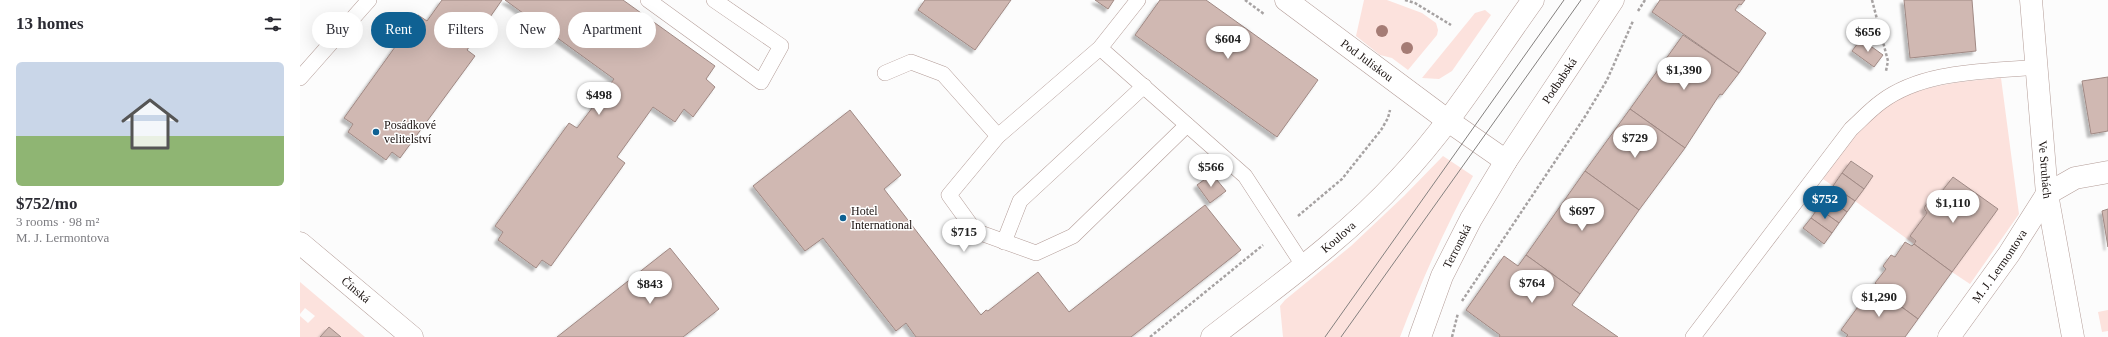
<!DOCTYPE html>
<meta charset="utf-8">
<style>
:root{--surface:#fff;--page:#f7f7f7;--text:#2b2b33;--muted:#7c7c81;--accent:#0f6193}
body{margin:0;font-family:"Times New Roman",serif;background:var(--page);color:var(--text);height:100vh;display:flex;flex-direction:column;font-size:15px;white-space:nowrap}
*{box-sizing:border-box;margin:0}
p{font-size:13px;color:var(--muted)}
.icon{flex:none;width:22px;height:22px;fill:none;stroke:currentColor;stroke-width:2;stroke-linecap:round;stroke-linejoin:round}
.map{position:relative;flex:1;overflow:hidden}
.side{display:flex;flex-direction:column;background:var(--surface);width:300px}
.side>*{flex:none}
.banner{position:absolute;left:12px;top:12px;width:380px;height:36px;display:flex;gap:8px}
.price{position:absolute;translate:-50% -34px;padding:0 9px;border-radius:14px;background:#fff;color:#222;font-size:13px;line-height:26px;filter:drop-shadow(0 1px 2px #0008)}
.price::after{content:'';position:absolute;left:50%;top:24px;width:12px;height:9px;margin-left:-6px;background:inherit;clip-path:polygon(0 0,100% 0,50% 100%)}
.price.selected{background:var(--accent);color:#fff}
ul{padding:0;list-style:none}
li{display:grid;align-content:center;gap:8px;height:212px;padding:0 16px}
li span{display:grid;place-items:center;height:124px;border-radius:6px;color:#555}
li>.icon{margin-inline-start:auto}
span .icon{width:72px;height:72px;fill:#fffc;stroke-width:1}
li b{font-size:17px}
h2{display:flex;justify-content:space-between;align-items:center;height:48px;padding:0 16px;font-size:17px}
.tag{padding:0 14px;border-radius:18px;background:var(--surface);box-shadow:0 4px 16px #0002;font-size:14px;line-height:36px}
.tag.selected{background:var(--accent);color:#fff}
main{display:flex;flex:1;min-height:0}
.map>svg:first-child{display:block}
</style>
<main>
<section class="side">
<h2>13 homes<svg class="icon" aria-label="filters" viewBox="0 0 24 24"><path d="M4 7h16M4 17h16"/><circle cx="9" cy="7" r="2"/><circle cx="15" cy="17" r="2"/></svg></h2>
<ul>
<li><span style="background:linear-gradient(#c9d6e8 60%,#8fb573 0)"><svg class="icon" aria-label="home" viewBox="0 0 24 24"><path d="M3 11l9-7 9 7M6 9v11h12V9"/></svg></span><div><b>$752/mo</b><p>3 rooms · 98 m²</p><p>M. J. Lermontova</p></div></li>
</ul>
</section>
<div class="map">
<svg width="1808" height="337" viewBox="0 0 1808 337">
<defs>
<filter id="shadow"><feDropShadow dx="-3.5" dy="3.5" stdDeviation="1" flood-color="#0004"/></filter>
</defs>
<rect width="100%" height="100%" fill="#fcfcfc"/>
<g fill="#fce2dd">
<path d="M1064,0H1087L1122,13L1136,23L1138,30L1137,35L1108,70L1092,58L1080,55L1056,36Z"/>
<path d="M1185,10L1191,15L1152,71L1139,79L1122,78L1175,13Z"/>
<path d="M1701,78L1719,214L1670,284L1652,272L1698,209L1653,177L1635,200H1630L1624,208L1627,213L1610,236L1616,241L1614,244L1555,201L1573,176L1552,161L1533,186L1523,179C1539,157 1553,135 1573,117C1607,85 1657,82 1701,78Z"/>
<path d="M1143,156L1173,176C1145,228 1121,282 1100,337H983L980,306L985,300L1051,246L1104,196Z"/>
<path d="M0,282L65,337H41L29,327L20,337H0V316L8,323L15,316L5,308L0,314Z"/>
<path d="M1808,310V331L1802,332L1798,312Z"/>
</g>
<g fill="#d0b8b2" stroke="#a08984" filter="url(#shadow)">
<path d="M142,0H202L167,50L175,56L100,158L92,152L86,160L48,132L53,124L44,118L118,15L127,21Z"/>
<path d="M205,0H323L415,66L406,79L415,87L393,117L384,109L375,122L353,107L317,157L325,163L251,266L242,260L236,268L198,240L203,232L195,226L269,123L277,128L314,79Z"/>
<path d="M625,0H711L675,50L618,10Z"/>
<path d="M795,0H814L808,9Z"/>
<path d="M860,0H906L1018,80L977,137L835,35Z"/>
<path d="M1360,0H1445L1441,5L1439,4L1435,10L1466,33L1439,73L1352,12Z"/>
<path d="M1604,0H1672L1676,51L1610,58Z"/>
<path d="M1383,35L1439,73L1422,95L1420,94L1385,148L1330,109Z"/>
<path d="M1561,39L1583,55L1574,67L1552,51Z"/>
<path d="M1808,77V131L1791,134L1782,81Z"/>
<path d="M1330,109L1385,148L1339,210L1285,171Z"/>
<path d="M550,110L601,175L584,189L681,315L686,310L688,311L738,272L769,312L905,205L941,250L831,337H616L606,323L596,331L523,238L505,251L453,186Z"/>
<path d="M1551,161L1573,176L1564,189L1542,173Z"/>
<path d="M1285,171L1339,210L1280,294L1226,255Z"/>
<path d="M1542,173L1564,189L1555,201L1533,186Z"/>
<path d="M912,174L926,191L910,203L897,185Z"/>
<path d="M1653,177L1698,209L1652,272L1614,244L1616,241L1610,236L1627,213L1624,208L1630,199L1635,200Z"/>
<path d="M1533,186L1555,201L1547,212L1526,197Z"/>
<path d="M1526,197L1547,212L1539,223L1518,208Z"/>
<path d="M1518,208L1539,223L1532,233L1511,218Z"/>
<path d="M1808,209V247L1802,211Z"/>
<path d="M1511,218L1532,233L1524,244L1503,228Z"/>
<path d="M1605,242L1612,246L1614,244L1652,272L1618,319L1580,291L1582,289L1575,283L1586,269L1583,266L1591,255L1595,257Z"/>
<path d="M370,248L419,309L383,337H257Z"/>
<path d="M1226,255L1280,294L1272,305L1318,337H1199L1200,335L1166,310L1204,256L1218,266Z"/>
<path d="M1571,289L1578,293L1580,291L1618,319L1605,337H1546L1548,335L1541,330Z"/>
<path d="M29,327L41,337H20Z"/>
</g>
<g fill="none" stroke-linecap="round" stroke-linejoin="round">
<g stroke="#b39c97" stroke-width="16">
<g id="service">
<path d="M348,0L461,82L481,46L414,0"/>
<path d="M800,48L945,176L1003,265"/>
<path d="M585,73L611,62L643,74L698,136L800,48L838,0"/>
<path d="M0,78L69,0"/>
<path d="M698,136L649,195L675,231L736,253L773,236L887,125"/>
<path d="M704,242L720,201L844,86"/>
<path d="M1393,337L1551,129C1561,120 1570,110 1581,102C1624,70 1685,72 1736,67"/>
</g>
</g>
<g stroke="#b39c97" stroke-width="23">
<g id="minor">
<path id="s1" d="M986,0L1147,120L1206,161"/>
<path id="s2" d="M1731,0L1747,194L1773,337"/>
<path id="s3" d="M0,243L112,337"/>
<path id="s4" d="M1649,337L1709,254L1747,194L1775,178L1808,172"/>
</g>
</g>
<g stroke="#b39c97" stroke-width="23">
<g id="secondary">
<path id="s5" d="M912,337C976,287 1044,239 1099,179C1150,125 1190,60 1233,0"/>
<path id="s6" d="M1120,337L1142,276L1171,219L1206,161L1313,0"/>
</g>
</g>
<g stroke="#a6a2a2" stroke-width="2.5" stroke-dasharray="3 2" stroke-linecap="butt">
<path d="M945,0L964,14"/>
<path d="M1105,0L1115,3L1151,25"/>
<path d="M1572,0L1588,61L1586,71"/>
<path d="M1338,11L1345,0"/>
<path d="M998,216L1042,179L1081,130L1088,118L1090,110"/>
<path d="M1162,301L1286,115L1307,80L1333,21"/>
<path d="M850,337L963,245"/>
<path d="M1152,337L1158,313"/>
</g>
<use href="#service" stroke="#fff" stroke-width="15"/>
<use href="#minor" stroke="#fff" stroke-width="22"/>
<use href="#secondary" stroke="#fff" stroke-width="22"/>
<g stroke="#84807f" stroke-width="1">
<path d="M1025,337L1264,0"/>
<path d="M1041,337L1281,0"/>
</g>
</g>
<g fill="#a57c75">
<circle cx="1082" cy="31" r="6"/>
<circle cx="1107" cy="48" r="6"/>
</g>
<g fill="#0f6193" stroke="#fff" stroke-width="1.5">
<circle cx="76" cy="132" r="4"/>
<circle cx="543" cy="218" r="4"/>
</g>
<g text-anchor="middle" stroke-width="3" stroke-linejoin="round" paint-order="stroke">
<g font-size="12" fill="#1a1210" stroke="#fff">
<text dy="4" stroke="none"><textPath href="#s1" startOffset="101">Pod Juliskou</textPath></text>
<text dy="4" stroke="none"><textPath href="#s6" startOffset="293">Podbabská</textPath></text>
<text dy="4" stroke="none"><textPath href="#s2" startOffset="170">Ve Struhách</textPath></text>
<text dy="4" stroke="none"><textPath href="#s5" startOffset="161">Koulova</textPath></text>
<text dy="4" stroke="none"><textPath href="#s6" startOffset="98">Terronská</textPath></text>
<text dy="4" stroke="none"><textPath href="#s4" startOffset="87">M. J. Lermontova</textPath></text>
<text dy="4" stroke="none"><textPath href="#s3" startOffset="73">Čínská</textPath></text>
</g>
<g font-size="12" fill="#1a1210" stroke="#fff" text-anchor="start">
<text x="84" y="129">Posádkové<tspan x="84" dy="14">velitelství</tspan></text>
<text x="551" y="215">Hotel<tspan x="551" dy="14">International</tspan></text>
</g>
</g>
</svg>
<b class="price" style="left:1568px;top:53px">$656</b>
<b class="price" style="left:928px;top:60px">$604</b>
<b class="price" style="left:1384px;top:91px">$1,390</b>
<b class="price" style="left:299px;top:116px">$498</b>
<b class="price" style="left:1335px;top:159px">$729</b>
<b class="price" style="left:911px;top:188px">$566</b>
<b class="price selected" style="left:1525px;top:220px">$752</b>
<b class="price" style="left:1653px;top:224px">$1,110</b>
<b class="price" style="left:1282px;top:232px">$697</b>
<b class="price" style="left:664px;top:253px">$715</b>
<b class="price" style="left:1232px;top:304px">$764</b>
<b class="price" style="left:350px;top:305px">$843</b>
<b class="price" style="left:1579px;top:318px">$1,290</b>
<div class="banner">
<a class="tag">Buy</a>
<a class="tag selected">Rent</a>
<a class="tag">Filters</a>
<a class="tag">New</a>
<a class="tag">Apartment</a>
</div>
</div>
</main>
